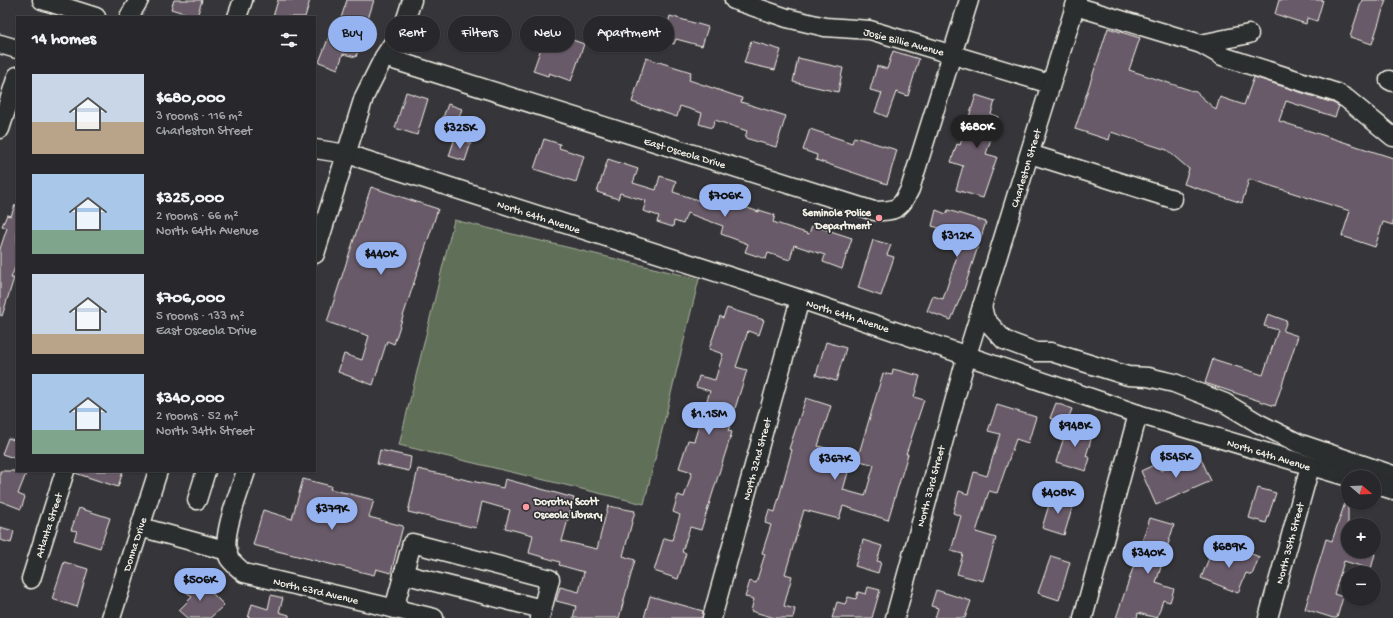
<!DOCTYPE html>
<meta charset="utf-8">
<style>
:root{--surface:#28282c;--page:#343438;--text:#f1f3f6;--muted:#a5a6a9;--line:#444448;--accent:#95b2f1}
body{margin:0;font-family:"Gochi Hand",sans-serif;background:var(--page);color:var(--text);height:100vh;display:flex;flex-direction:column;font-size:15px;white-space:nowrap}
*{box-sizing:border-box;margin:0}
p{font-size:13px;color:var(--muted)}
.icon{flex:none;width:22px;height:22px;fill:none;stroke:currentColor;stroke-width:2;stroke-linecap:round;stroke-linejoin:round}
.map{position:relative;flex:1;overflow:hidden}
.drawer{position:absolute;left:16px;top:16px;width:300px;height:456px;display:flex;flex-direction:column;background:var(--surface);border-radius:0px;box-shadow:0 1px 3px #0004,0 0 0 1px var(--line)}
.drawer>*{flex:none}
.guide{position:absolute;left:328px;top:16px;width:380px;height:36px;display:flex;gap:8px}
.needle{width:26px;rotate:109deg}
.tools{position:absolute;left:1341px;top:470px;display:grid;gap:8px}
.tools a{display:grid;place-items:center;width:40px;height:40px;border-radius:50%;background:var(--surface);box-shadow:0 1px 3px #0004,0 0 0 1px var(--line);font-size:20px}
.price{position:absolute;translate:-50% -34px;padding:0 9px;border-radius:14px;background:var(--accent);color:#111;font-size:13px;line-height:26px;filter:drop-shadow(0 1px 2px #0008)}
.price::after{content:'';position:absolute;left:50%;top:24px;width:12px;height:9px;margin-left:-6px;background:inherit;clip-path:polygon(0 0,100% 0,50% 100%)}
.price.selected{background:#222;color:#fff}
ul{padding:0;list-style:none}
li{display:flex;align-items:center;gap:12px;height:100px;padding:0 16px}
li span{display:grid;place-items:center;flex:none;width:112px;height:80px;border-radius:0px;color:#555}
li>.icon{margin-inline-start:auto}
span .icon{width:48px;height:48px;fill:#fffc;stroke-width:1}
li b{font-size:17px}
h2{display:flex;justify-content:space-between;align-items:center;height:48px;padding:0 16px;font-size:17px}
.chip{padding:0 14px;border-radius:18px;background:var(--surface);box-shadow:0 1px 3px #0004,0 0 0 1px var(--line);font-size:14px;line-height:36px}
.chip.selected{background:var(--accent);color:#111}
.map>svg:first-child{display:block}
</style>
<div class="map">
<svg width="1393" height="618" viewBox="0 0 1393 618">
<rect width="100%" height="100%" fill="#36363a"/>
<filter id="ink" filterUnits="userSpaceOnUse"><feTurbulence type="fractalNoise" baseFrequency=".025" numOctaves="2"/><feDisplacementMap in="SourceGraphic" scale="8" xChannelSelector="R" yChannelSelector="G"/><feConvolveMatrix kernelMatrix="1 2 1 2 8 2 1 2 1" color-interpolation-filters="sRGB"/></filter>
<g filter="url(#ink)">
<path fill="#617058" stroke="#aab0a0" d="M454,220L699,279L644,504L399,445Z"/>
<g fill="#675a68" stroke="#f4f1e8">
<path d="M174,0H202L197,17L171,9Z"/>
<path d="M278,0H310L305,17H273Z"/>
<path d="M347,0H374L356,57L343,54L338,69L319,62L330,34L335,36Z"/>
<path d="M1279,0H1323L1317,21L1307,18L1306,24L1275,14Z"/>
<path d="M1362,0H1386L1372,44L1350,37Z"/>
<path d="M670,16L708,27L702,46L676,39L674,44L663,41Z"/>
<path d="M1108,28L1140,38L1129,70L1196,92L1216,110L1220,97L1244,105L1254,77L1333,103L1339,106L1335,117L1286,101L1279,121L1393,158V225L1383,222L1375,247L1342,236L1350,211L1249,179L1242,203L1184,184L1189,169L1167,150L1111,132L1109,140L1075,129Z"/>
<path d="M547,31L584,44L571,81L549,73L548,76L533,71Z"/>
<path d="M751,41L781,50L775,70L744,63Z"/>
<path d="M893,51L919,59L908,96L896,92L887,117L875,112L882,93L870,90L877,66L887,69Z"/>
<path d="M646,58L691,72L689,80L742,98L741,102L786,116L776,147L745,138L747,131L715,120L712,128L699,124L702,113L680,106L677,117L632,102Z"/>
<path d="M798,58L843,68L838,92L793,82Z"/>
<path d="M406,92L428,99L417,135L395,128Z"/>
<path d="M976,95L995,101L991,114L998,117L986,154L997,157L983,198L956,190L963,166L951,162L957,144L960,145Z"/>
<path d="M448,104L462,109L453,133L439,128Z"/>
<path d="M810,129L852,143L854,137L897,150L887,184L816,160L817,155L803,150Z"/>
<path d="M455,138L471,143L465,161L449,156Z"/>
<path d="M544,139L560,144L559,148L584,156L576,182L534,169Z"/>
<path d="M608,159L638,169L633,183L656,190L660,176L676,181L673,192L704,202L707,194L759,212V210L775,215L773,222L809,234L812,225L852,238L842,269L823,262L825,255L794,245L790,260L768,253L766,259L745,252L748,244L721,234L723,226L687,213L683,224L674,221L673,227L657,222L659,216L643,211L646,201L620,193L618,199L597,192Z"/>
<path d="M371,187L438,209L394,344L387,341L373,385L338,372L344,354L362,360L369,336L327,322Z"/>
<path d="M15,205H17V262L11,278H14L2,316L0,315V249L7,228L2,226L7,215L11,216Z"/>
<path d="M936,210L946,214L948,210L986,222L964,289L951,320L927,311L933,296L943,299L962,241L940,234L942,229L932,226Z"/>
<path d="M873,240L891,245L887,255L894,257L881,296L858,288Z"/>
<path d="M727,308L764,320L759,335L748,331L736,367L747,370L728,431L732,432L701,530L690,527L682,552L686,553L678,579L654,571L664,538L672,540L680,515L673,512L678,495L684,497L692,472L679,468L688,440L694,441L710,391L696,387L699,376L715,380L723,354L709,349L720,316L723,318Z"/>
<path d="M1268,314L1287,321L1283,331L1298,336L1275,406L1205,383L1213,359L1263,375L1278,330L1264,326Z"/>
<path d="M826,342L846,348L836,381L816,375Z"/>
<path d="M893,369L920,376L914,397L924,400L906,454H908L888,520L843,506L839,519L804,510L785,574L792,576L784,606L795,609L793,618H775L751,611L754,599L745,597L750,581L756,583L765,554L762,553L771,525L765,523L769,510L775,512L792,450L789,449L806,398L831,406L818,446L833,450L830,459L850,465L843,490L865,496L874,465L857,460L883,373L892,375Z"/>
<path d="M1056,403L1072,409L1066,424L1050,418Z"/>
<path d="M997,405L1036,417L1028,443L1016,439L997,493L989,491L976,532L996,538L983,581L957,574L963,554L951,551L961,516L953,513L959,491L968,494L974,472L987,476L1000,434L988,431Z"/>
<path d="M1068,425L1093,433L1086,456L1090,458L1086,471L1056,462Z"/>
<path d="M8,438L17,441V459L2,454Z"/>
<path d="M380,450L411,457L409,471L377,464Z"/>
<path d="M1199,454L1211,481L1156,505L1141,471L1158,463L1161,471Z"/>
<path d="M418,469L503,488L505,479L574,498L562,541L597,549L608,506L635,511L623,556L635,560L619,618H573L576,606L556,601L560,587L579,592L584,572L559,565L560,562L529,553L533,535L505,528L510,510L482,502L476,528L408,512Z"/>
<path d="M0,471H27L18,494L25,497L21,509L0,501Z"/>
<path d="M75,471H123L118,487L75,473Z"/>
<path d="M303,479L331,486L330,489L374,500L369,517L403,526L391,573L376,569L374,575L253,545L263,510L292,519Z"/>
<path d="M1258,488L1276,493L1266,523L1249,518Z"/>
<path d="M1052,495L1074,502L1064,535L1042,528Z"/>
<path d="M1346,500H1348V551H1365L1375,554L1371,569L1344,561L1334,594L1343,597L1337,618H1333L1305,609L1326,539L1332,541Z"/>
<path d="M79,508L110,518L100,548L74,540L77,531L71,530Z"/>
<path d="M1150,518L1174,525L1156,583L1174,589L1170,602L1163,600L1157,618L1138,613L1137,618H1116Z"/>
<path d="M0,527L14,531L11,543L0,540Z"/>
<path d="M863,540L882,546L877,561L881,562L878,573L855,566Z"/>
<path d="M1213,548L1239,559L1243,550L1259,557L1252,575L1246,573L1238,593L1201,578Z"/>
<path d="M1051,556L1070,562L1059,600L1038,593Z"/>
<path d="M64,562L88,569L77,607L52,599Z"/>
<path d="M196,577L224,605L210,618H188L179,610L192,597L184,590Z"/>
<path d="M868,587L880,590L872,618H832L837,602L845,604L848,597L856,599L858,592L866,594Z"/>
<path d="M936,590L971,601L965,618H935L938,608L931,606Z"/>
<path d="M271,595L283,598L279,612L289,615V618H248L252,604L268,609Z"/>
<path d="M650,596L703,611L702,618H644Z"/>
</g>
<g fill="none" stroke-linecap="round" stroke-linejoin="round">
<g stroke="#f4f1e8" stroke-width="21">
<g id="minor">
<path d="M42,0L96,17"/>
<path d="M734,0L787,18L825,27L870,30L1050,84"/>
<path d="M1075,6L1201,44L1222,56L1337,93L1347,99L1393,137"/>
<path d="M129,17L139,0"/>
<path d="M237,17L243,0"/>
<path d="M0,44L17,49"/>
<path d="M1201,44L1249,34"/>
<path d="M384,57L874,211C896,211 900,210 910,189L969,0"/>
<path d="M1389,80L1393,82"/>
<path d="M0,129L17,76"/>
<path d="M315,149L347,154L800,299L1138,414L1348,477"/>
<path d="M1030,154L1173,199"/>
<path d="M315,254L364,97L384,57L403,28L412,0"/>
<path d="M982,306L985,319L1004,340L1036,352H1051L1128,376L1148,377L1174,383L1225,403L1258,423L1298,443L1393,475"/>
<path d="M246,471C240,491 219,539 229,558C232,563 240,569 244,573L434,618"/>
<path d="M1374,484L1393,490"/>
<path d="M197,500L206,471"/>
<path d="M140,527L228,551"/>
<path d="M403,574L542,609"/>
<path d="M31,579L65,471"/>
<path d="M394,609L412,543L550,579L540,618"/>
<path d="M111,618L158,471"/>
<path d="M712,618L800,299"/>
<path d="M895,618L967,355L1077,0"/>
<path d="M1083,618L1138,414"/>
<path d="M1268,618L1310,467"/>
</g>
</g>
<use href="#minor" stroke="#2a2d2e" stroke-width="18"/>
</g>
</g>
<g fill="#ff9aa2" stroke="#2a2d2e" stroke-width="1.5">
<circle cx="879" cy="218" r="4"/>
<circle cx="526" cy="507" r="4"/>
</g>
<g text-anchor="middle" stroke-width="3" stroke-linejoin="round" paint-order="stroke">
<g font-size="11" fill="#f4f1e8" stroke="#2a2d2e">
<text transform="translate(904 41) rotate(15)" y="4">Josie Billie Avenue</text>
<text transform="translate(685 152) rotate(17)" y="4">East Osceola Drive</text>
<text transform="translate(1025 168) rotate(-73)" y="4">Charleston Street</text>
<text transform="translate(539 216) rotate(18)" y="4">North 64th Avenue</text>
<text transform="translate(848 315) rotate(18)" y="4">North 64th Avenue</text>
<text transform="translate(1269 454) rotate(17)" y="4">North 64th Avenue</text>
<text transform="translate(756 459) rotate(-75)" y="4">North 32nd Street</text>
<text transform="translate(930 486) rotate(-75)" y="4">North 33rd Street</text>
<text transform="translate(48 525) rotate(-72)" y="4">Atlanta Street</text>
<text transform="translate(1289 543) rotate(-75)" y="4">North 35th Street</text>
<text transform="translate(134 544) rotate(-72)" y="4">Donna Drive</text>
<text transform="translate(316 590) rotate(13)" y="4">North 63rd Avenue</text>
</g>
<g font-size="11" font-weight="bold" fill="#f4f1e8" stroke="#2a2d2e" text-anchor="end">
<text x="871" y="216">Seminole Police<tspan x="871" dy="13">Department</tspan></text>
<text x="534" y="505" text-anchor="start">Dorothy Scott<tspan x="534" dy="13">Osceola Library</tspan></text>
</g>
</g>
</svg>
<div class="tools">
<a><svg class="needle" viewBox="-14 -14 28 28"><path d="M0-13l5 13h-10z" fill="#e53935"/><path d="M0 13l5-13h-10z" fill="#a5a6a9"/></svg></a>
<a>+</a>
<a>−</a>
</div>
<b class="price selected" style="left:977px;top:149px">$680K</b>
<b class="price" style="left:460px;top:150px">$325K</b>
<b class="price" style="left:725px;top:218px">$706K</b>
<b class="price" style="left:957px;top:258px">$312K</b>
<b class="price" style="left:381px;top:276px">$440K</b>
<b class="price" style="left:709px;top:436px">$1.15M</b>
<b class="price" style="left:1075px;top:448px">$948K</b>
<b class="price" style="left:1176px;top:479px">$545K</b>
<b class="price" style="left:835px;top:481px">$367K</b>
<b class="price" style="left:1058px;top:515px">$408K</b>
<b class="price" style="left:332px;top:531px">$379K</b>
<b class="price" style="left:1229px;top:569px">$689K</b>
<b class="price" style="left:1148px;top:575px">$340K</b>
<b class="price" style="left:200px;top:602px">$506K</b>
<div class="guide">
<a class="chip selected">Buy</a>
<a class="chip">Rent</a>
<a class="chip">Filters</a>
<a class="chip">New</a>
<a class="chip">Apartment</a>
</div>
<section class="drawer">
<h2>14 homes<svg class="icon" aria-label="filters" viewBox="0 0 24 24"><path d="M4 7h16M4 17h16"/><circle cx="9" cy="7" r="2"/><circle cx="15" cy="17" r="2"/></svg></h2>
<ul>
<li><span style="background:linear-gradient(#c9d6e8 60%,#b9a48a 0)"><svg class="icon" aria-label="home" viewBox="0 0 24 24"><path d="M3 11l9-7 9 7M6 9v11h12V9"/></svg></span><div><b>$680,000</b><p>3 rooms · 116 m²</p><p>Charleston Street</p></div></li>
<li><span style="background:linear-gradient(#a9c7e8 70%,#7fa58c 0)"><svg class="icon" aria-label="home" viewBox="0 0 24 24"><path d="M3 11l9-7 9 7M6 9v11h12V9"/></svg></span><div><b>$325,000</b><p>2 rooms · 66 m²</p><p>North 64th Avenue</p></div></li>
<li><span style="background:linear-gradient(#c9d6e8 75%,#b9a48a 0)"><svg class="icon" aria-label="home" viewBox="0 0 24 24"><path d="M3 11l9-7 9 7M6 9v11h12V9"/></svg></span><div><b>$706,000</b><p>5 rooms · 133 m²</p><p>East Osceola Drive</p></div></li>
<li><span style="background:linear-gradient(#a9c7e8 70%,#7fa58c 0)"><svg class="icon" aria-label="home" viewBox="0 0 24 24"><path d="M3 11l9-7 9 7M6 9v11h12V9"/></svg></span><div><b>$340,000</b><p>2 rooms · 52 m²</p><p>North 34th Street</p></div></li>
</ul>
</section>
</div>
